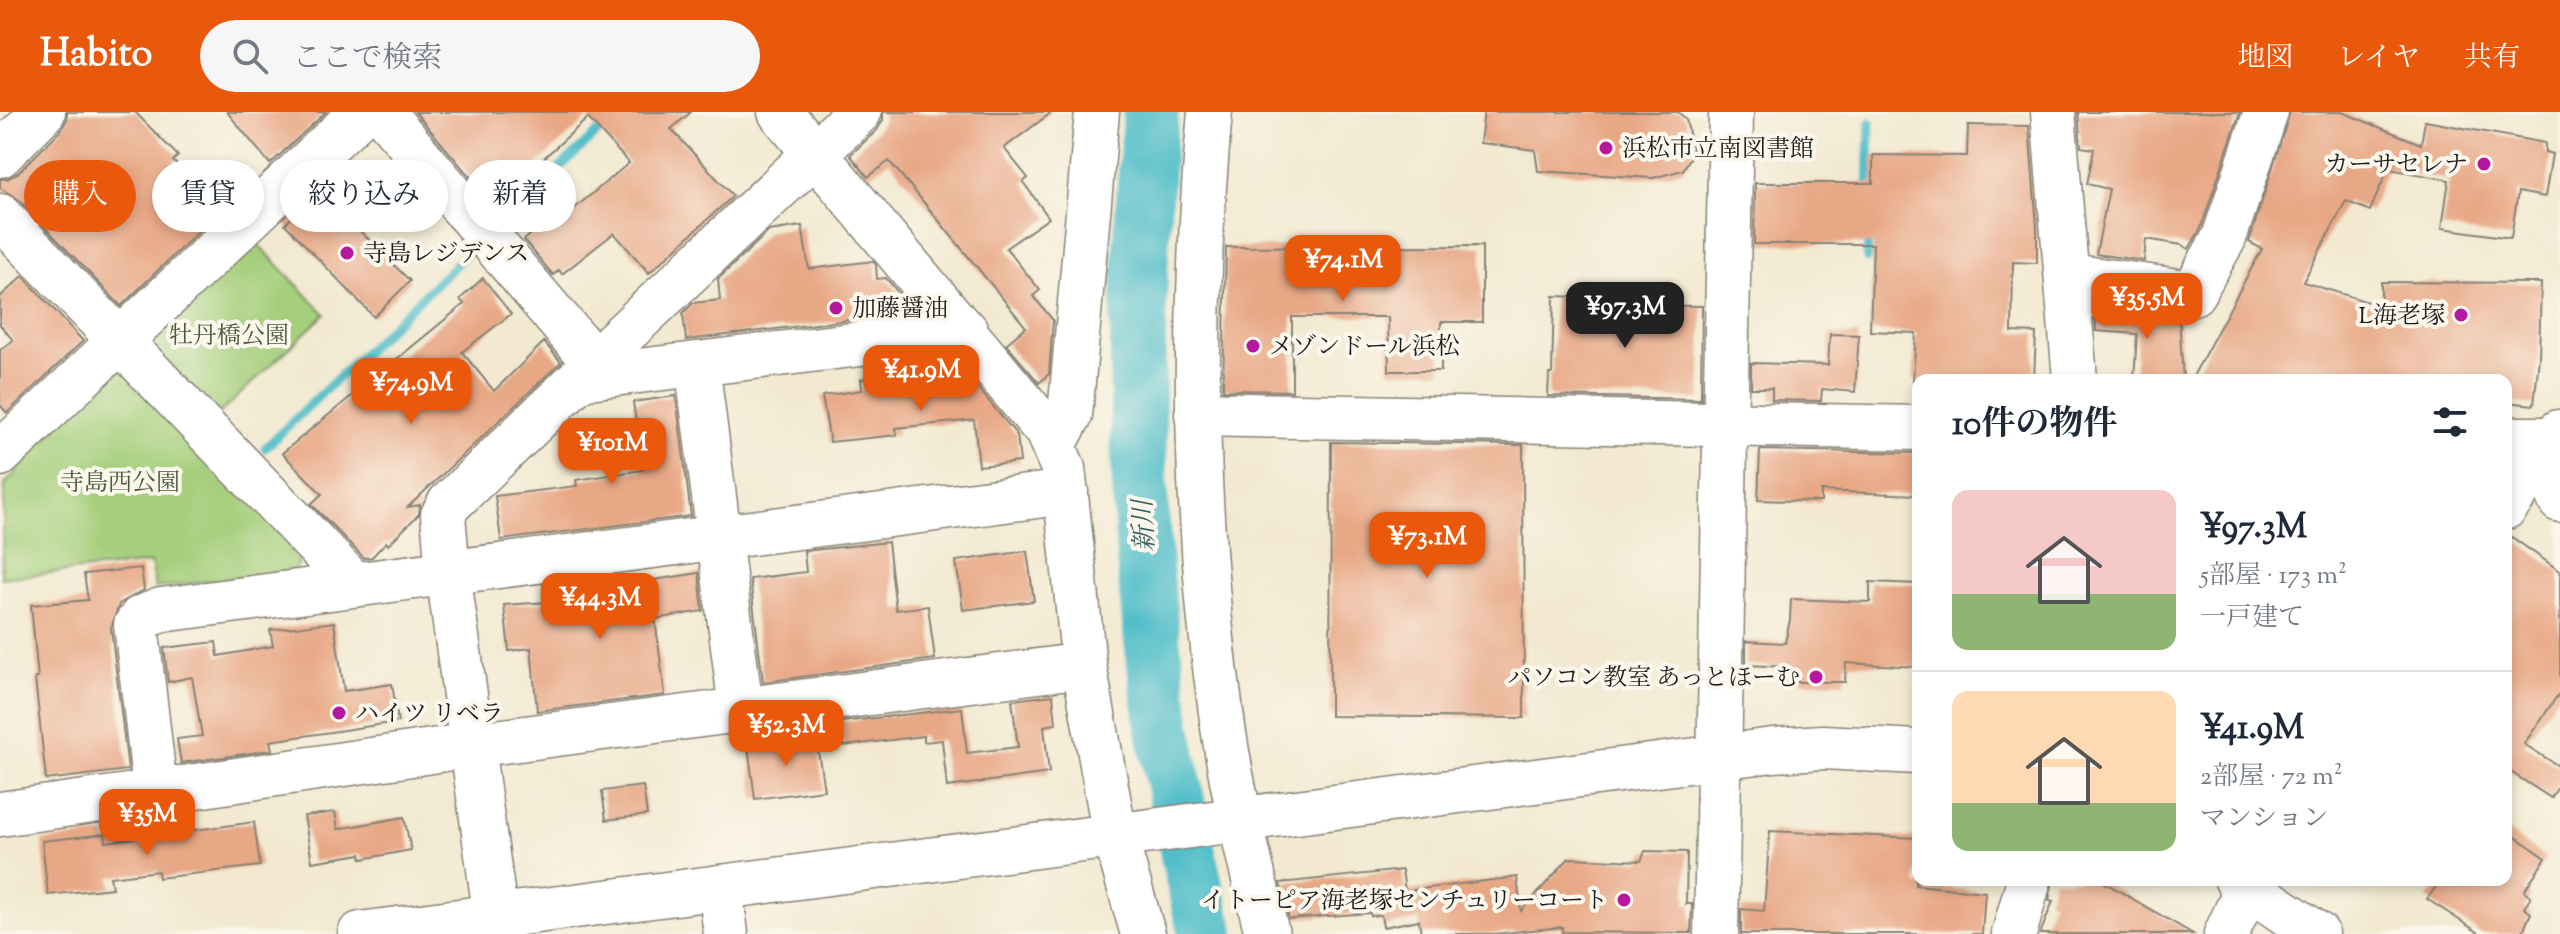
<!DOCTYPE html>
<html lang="ja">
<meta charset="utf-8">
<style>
:root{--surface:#fff;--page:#f6f6f7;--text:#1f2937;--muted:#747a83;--line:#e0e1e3;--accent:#ea580c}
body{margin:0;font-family:"Sorts Mill Goudy","Noto Serif JP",serif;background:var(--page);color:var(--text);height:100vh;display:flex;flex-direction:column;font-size:30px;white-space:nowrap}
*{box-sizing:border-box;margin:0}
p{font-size:26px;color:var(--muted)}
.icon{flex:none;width:44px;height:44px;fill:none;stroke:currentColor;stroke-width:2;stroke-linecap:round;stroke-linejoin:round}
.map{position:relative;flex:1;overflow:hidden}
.side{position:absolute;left:1912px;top:262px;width:600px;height:512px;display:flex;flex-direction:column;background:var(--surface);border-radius:16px;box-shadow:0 4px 12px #0003}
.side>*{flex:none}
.banner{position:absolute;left:24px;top:48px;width:760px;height:72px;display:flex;gap:16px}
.price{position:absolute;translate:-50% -68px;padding:0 18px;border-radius:16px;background:var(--accent);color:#fff;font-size:26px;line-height:52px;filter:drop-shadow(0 2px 4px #0008)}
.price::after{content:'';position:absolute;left:50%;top:48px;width:24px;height:18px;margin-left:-12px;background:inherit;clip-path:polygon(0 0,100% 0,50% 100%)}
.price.current{background:#222;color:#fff}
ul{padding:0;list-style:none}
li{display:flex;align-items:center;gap:24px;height:200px;padding:0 40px}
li+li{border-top:2px solid var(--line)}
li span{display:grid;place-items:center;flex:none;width:224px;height:160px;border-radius:16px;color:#555}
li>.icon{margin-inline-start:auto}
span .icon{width:96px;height:96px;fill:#fffc;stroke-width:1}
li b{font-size:34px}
h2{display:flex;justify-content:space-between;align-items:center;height:96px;padding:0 40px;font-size:34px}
.tag{padding:0 28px;border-radius:36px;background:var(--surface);box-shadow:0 4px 12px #0003;font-size:28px;line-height:72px}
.tag.current{background:var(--accent);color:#fff}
header{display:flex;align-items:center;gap:48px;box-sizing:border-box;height:112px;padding:0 40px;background:var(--accent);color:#fff}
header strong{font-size:38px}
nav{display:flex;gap:44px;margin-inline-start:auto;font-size:28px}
.search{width:560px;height:72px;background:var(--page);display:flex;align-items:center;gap:20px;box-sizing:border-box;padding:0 28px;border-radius:44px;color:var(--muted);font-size:30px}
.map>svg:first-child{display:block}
</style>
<header>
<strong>Habito</strong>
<div class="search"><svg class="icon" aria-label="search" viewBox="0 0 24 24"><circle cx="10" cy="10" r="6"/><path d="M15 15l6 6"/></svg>ここで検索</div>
<nav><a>地図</a><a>レイヤ</a><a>共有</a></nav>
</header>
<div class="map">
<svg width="2560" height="822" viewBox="0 0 2560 822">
<rect width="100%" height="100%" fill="#fbf7ec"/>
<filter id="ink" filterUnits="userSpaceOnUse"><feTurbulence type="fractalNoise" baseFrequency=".0125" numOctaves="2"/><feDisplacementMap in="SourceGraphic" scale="16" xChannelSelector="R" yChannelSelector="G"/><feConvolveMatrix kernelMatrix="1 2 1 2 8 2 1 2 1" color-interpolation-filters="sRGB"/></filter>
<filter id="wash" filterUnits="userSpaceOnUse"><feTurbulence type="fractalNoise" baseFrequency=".006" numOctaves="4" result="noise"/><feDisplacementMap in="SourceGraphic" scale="32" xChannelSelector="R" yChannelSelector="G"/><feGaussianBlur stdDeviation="1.8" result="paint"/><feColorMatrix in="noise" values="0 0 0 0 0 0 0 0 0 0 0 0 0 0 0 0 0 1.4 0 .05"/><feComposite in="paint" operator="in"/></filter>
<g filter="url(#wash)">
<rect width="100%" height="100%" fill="#f2e9d0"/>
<g fill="#a5cf7b" stroke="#60764c" stroke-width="2">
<path d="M255,129L325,202L218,303L147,231Z"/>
<path d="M126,256L303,442L295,458L155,476L151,451L1,466L5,372L108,258Z"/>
</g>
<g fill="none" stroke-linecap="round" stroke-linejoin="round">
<g stroke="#51bec9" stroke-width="9">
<path d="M1868,80L1870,10"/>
<path d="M496,116L619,0"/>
<path d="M1867,147L1868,122"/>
<path d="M265,336L475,134"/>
</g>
<path stroke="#51bec9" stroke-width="56" d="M1151,0C1128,241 1132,485 1184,722C1191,755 1197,789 1207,822"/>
</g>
<g id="blocks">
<g fill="#e8a785">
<path d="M67,0H135L178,44L173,49L188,64L173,79L206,112L121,194L18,87L0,76V67H7L18,61L61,18L67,7Z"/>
<path d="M227,0H326L270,52Z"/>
<path d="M415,0H691L671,17L733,84L649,161L614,121L562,162L559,158L553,163L524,128L538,116L543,121L562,104L563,106L629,51L588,6L493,92Z"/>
<path d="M883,0H1052L1004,36L1028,66L1023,70L1049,106L1006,136L1040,178L1033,184L1053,208L1049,262L1039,271L1006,232L1026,215L912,76L889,49L868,65L850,43L877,18L883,8Z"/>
<path d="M1484,0H1678L1686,7L1693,41L1683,58L1653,66L1538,59L1535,38L1480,31Z"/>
<path d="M2078,0H2240L2201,116L2189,137L2182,133L2146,127L2144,149L2096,142L2109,77L2087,72L2094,37L2081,35Z"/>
<path d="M2290,0H2342L2421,32L2425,9L2545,31V40L2552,42L2545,85L2518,80L2511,126L2442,116L2449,68L2390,57L2387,59L2370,99L2346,89L2303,170L2381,194V170L2541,171L2539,246L2534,293L2506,290V268H2191L2262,137L2249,130Z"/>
<path d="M1968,13L2029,14L2037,116V151L2013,150L2012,220L2036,221L2034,268H1913L1916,221L1870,219L1873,132H1754L1755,71H1873V43L1967,44Z"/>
<path d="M320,79L410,169L374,205L285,112Z"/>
<path d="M802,114L809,157L873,149L876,153L877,167L886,166L915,200L686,228L683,201L693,191L720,188L718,167L769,119Z"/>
<path d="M1482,134V210H1441V259H1389L1388,205H1292V279L1223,278L1226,135Z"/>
<path d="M23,164L83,229L7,301L0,293V238L13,228L0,213V185Z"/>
<path d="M483,166L511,202L462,240L494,279L544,230L561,250L408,395L420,393L419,402L388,433L386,430L372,445L364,446L311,392L322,382L282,341L464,192L460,187Z"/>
<path d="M1554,184L1610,186V193L1702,194L1701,287L1548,284L1549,262H1552Z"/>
<path d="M2095,193L2179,204L2183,268H2134L2137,222L2096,219Z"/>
<path d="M1830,222L1859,223L1855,280L1822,277L1821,289L1772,288V276H1751V251L1828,253Z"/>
<path d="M891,264L892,271L968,264L1017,323L1020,350L979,354L974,308L896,316L897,323L830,330L822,284L862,278L861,267Z"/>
<path d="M676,284L691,404L501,428L495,384L577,374L576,368L643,358L633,290Z"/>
<path d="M1331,330L1523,333L1524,606L1330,604Z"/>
<path d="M1760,338L1918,341V383L1821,379V390L1758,388Z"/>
<path d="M2506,421L2560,459V580L2524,632L2560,655V672L2551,686L2506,657Z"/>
<path d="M888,430L896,498L928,494L935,547L763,570L750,467L806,460L804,439Z"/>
<path d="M1027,439L1034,489L963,498L956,449Z"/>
<path d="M141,456L144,478L119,492L111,516L128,658L46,668L35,566H38L31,493L88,488L84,462Z"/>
<path d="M699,461L703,499L655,507L665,583L537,599L531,536L509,539L504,493L578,488L576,480Z"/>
<path d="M1870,470L1918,472V555L1846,551L1845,570H1787L1788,555L1746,553V529L1785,531L1790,508L1791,487L1870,490Z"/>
<path d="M334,510L344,579L392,572L398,610L270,629L272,638L181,651L177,627L202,624L192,565L168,570L164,536L216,530L218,544L273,534L270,518Z"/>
<path d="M1053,583L1056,612L1044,614L1049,661L947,675L942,628L924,630V624L844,634L841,610L962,596L967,641L1018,635L1012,588Z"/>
<path d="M816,625L824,678L755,687L748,634Z"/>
<path d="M643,674L647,703L606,708L602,679Z"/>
<path d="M335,700L338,717L404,705L411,738L362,747L361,742L312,750L304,704Z"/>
<path d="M254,710L260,754L159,766L158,759L110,765L112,776L48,783L42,729L105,722L106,730Z"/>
<path d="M2506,718L2546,746L2524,779L2531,784L2524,796L2531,801L2522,822H2481L2427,787L2441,768H2506Z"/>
<path d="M1770,719L1918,726L1916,773L1985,780L1982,822H1741V797L1764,799Z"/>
<path d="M1645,739L1687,740L1686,792H1692L1691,821L1562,820V815L1494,822H1421L1419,808L1383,815L1381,803L1371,804L1370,801L1289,807L1280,771L1402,758L1405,779L1517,765L1521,799L1569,746L1641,749Z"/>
<path d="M2053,768H2100L2193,822H2040L2053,789L2049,788Z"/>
</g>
</g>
</g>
<g filter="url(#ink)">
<use href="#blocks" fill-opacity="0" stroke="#878276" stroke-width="2"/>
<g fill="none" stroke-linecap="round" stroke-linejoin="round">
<g stroke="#878276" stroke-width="47">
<g id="minor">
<path d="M382,0L594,250"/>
<path d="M780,0L1047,319L1063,356L1084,553L1115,724L1143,822"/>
<path d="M1210,0C1191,206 1193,410 1223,615C1233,684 1251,754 1267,822"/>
<path d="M2053,0L2075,268"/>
<path d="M0,43L43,0"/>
<path d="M0,104L354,472"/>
<path d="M2067,166L2077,165L2193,181L2224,126L2266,0"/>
<path d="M580,266L697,252"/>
<path d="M1197,302L1918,316"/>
<path d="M2559,320L2556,379L2560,388"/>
<path d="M2506,327H2559"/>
<path d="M1054,333L1070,303L1097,0"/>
<path d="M0,342L362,0"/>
<path d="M1066,380L161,498L141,506L136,513L154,668L164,676H183L472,633L1084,553"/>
<path d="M2506,395L2530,361L2559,327"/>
<path d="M741,597L697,252L966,219"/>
<path d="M0,702L128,684L164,676"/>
<path d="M2237,768L2317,822"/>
<path d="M720,775L726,822"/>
<path d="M360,822L1773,638L1823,635L1918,640"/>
<path d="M498,822L448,460L443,403L449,392L580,266L594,250L859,0"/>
<path d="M1716,822L1731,0"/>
<path d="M2014,822L2029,768"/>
<path d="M2226,822L2251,768"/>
</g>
</g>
<use href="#minor" stroke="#fff" stroke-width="44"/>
</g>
</g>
<g fill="#b5179e" stroke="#fbf7ec" stroke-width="3">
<circle cx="1606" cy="36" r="8"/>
<circle cx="2484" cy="52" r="8"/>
<circle cx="347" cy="141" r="8"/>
<circle cx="836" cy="196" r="8"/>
<circle cx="2461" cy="203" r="8"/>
<circle cx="1253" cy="234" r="8"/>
<circle cx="1816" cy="565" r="8"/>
<circle cx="339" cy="601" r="8"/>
<circle cx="1624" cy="788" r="8"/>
</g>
<g text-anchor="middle" stroke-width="8" stroke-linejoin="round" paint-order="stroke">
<g font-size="24" fill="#1c1c1c" stroke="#fbf7ec" text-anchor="start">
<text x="1622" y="44">浜松市立南図書館</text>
<text x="2468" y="60" text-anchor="end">カーサセレナ</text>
<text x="363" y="149">寺島レジデンス</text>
<text x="852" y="204">加藤醤油</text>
<text x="2445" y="211" text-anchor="end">L海老塚</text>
<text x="1269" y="242">メゾンドール浜松</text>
<text x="1800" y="573" text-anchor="end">パソコン教室 あっとほーむ</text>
<text x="355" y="609">ハイツ リベラ</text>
<text x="1608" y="796" text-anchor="end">イトーピア海老塚センチュリーコート</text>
</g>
<g font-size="24" fill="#4c5b3d" stroke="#fbf7ec">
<text x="229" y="231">牡丹橋公園</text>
<text x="120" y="378">寺島西公園</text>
</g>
<g font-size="26" font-style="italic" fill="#315d61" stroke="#fbf7ec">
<text transform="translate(1143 414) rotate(-93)" y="9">新川</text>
</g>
</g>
</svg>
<b class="price" style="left:1343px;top:191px">¥74.1M</b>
<b class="price" style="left:2147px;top:229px">¥35.5M</b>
<b class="price current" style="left:1625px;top:238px">¥97.3M</b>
<b class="price" style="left:921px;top:301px">¥41.9M</b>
<b class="price" style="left:411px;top:314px">¥74.9M</b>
<b class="price" style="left:612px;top:374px">¥101M</b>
<b class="price" style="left:1427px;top:468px">¥73.1M</b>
<b class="price" style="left:600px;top:529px">¥44.3M</b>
<b class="price" style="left:786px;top:656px">¥52.3M</b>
<b class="price" style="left:147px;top:745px">¥35M</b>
<div class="banner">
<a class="tag current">購入</a>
<a class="tag">賃貸</a>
<a class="tag">絞り込み</a>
<a class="tag">新着</a>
</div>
<section class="side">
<h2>10件の物件<svg class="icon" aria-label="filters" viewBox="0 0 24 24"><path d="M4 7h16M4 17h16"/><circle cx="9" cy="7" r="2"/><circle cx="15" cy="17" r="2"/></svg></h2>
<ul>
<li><span style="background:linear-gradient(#f6c9c9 65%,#8fb573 0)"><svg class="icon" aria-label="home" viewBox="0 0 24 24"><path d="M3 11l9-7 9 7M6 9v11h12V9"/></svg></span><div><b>¥97.3M</b><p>5部屋 · 173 m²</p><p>一戸建て</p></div></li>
<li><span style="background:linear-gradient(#ffd9b3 70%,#8fb573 0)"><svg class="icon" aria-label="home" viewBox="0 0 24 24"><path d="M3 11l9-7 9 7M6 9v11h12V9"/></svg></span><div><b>¥41.9M</b><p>2部屋 · 72 m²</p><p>マンション</p></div></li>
</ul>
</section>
</div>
